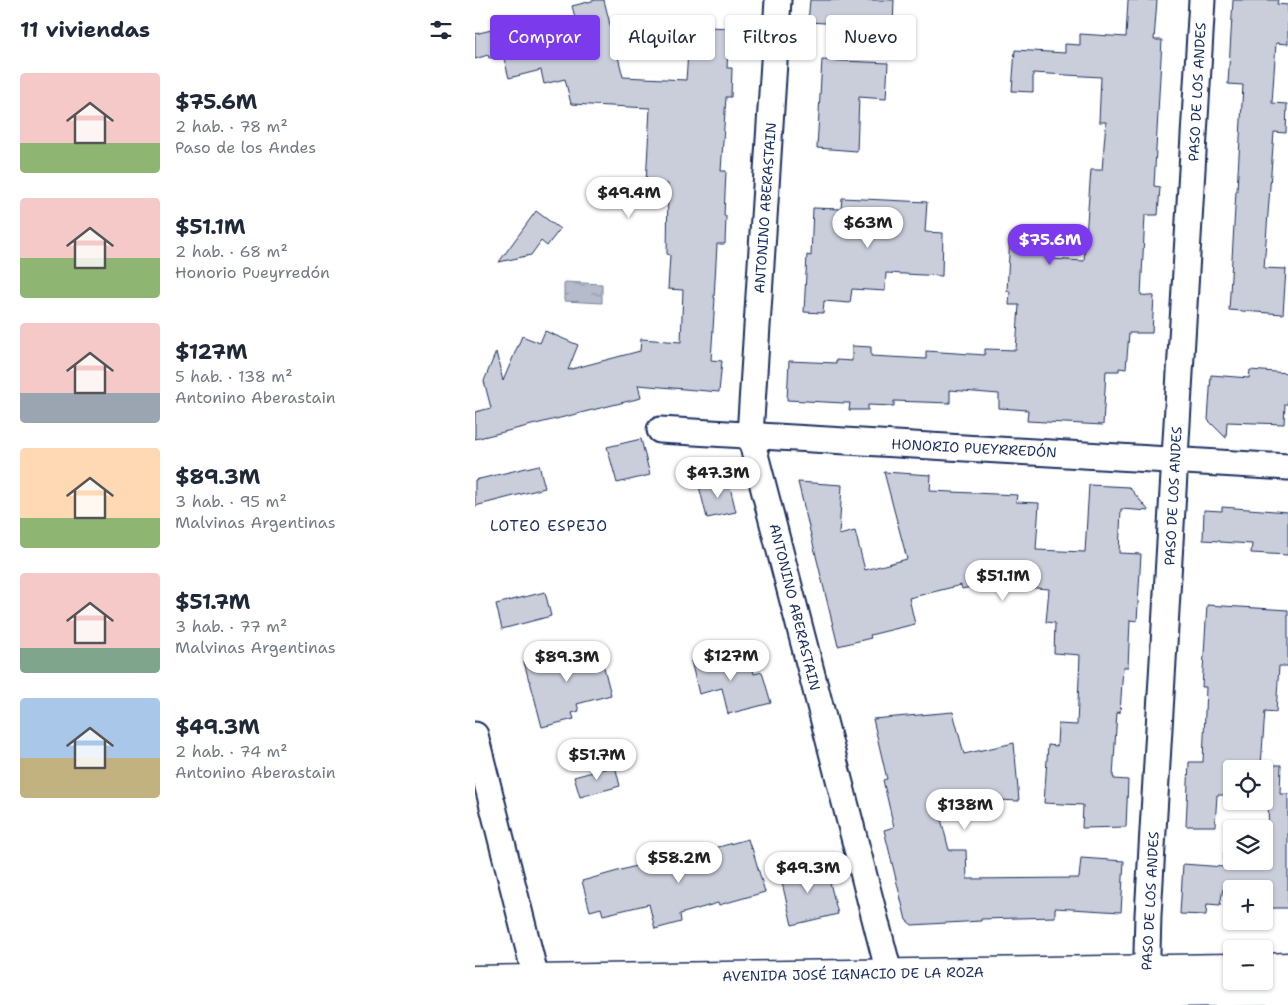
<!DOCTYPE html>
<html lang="es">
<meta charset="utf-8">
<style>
:root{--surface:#fff;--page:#f2f2f3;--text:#1f2937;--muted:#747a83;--accent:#7c3aed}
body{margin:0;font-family:"Shantell Sans",sans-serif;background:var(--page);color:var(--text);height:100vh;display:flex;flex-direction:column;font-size:19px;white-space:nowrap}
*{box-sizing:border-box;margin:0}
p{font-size:16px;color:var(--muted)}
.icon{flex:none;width:28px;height:28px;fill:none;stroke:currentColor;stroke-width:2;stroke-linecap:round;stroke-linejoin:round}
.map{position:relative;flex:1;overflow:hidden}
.sheet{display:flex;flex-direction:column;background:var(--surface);width:475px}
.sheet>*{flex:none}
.top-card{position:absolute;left:15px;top:15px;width:475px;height:45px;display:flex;gap:10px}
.tools{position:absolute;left:748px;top:760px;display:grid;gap:10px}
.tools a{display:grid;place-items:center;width:50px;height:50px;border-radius:5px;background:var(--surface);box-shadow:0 1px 4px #0004;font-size:25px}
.price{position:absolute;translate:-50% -42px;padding:0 11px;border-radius:18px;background:#fff;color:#222;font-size:16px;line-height:32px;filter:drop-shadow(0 1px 2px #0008)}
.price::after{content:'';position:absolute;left:50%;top:30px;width:15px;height:11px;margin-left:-8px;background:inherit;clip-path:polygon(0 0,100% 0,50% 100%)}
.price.current{background:var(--accent);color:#fff}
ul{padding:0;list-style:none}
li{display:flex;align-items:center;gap:15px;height:125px;padding:0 20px}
li span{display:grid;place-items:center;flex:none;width:140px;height:100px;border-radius:5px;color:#555}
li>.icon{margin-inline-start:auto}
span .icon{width:60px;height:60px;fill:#fffc;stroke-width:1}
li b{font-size:21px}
h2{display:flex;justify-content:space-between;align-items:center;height:60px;padding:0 20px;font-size:21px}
.tag{padding:0 18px;border-radius:5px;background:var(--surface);box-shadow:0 1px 4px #0004;font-size:18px;line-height:45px}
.tag.current{background:var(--accent);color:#fff}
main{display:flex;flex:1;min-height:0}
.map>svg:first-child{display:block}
</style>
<main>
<section class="sheet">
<h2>11 viviendas<svg class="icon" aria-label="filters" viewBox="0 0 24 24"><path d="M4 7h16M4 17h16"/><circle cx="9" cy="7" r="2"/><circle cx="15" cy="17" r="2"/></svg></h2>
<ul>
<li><span style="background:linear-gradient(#f6c9c9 70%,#8fb573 0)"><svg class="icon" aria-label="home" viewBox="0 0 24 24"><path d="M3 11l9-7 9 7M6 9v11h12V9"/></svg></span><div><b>$75.6M</b><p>2 hab. · 78 m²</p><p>Paso de los Andes</p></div></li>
<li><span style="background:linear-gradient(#f6c9c9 60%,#8fb573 0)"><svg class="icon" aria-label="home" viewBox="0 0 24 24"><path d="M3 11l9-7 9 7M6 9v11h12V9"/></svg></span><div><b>$51.1M</b><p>2 hab. · 68 m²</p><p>Honorio Pueyrredón</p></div></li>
<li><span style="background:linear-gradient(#f6c9c9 70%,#9aa5b1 0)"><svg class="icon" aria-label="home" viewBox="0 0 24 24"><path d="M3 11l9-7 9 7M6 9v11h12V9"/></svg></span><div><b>$127M</b><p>5 hab. · 138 m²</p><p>Antonino Aberastain</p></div></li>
<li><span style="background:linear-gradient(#ffd9b3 70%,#8fb573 0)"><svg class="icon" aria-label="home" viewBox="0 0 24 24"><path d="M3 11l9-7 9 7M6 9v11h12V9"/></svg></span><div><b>$89.3M</b><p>3 hab. · 95 m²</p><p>Malvinas Argentinas</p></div></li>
<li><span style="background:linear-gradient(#f6c9c9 75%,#7fa58c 0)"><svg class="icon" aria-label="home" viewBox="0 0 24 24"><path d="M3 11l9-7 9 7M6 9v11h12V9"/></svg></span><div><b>$51.7M</b><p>3 hab. · 77 m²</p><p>Malvinas Argentinas</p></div></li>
<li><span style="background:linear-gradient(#a9c7e8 60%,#c2b280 0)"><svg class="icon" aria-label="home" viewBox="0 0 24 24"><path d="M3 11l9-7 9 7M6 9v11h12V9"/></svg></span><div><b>$49.3M</b><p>2 hab. · 74 m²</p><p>Antonino Aberastain</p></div></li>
</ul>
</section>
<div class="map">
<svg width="813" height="1005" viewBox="0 0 813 1005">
<defs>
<pattern id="water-ripples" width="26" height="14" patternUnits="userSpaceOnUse" patternTransform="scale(1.25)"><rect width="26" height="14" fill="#b5bbca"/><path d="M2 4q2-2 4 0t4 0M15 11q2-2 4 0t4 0" fill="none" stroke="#9298a7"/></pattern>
</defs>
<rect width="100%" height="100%" fill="#fff"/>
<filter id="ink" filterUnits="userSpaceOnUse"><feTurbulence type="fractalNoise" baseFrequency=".02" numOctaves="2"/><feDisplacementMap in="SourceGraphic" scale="10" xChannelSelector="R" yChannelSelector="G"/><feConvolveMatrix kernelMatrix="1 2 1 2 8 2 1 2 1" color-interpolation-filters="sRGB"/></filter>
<g filter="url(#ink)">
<path fill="url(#water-ripples)" stroke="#77839f" d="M89,282L127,284V303L89,301Z"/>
<g fill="#caceda" stroke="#1b2f5e">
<path d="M121,0H129L148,77L211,80L215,26L254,28L252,68H257L256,97H251L246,171H251L249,216H251L250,244H242L239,298H240L236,360L247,361L244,392L163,385L166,398L0,439V412L16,408L9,381L21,352L28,381L47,336L65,343L70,331L103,345L93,370L165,351L166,339L206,342L208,290L193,289L195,255L192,254L193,184L171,183L175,108L96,104L90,79L69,84L66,70L34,78L28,55L14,58L13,55L0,59V34L53,21L61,47L105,36L97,6Z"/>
<path d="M335,0H419L418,27L333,22Z"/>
<path d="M653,0H682L679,40H687L679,186L685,187L683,215H670L666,295L679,296L677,333H654L651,369L644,368V371H631L628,425L552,421L553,410L524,408V394L475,390V403L419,401V406L393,405V410H374L375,403H369L312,400L314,361L361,363V360L377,361V346L396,347V356L451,359V351L510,355V349L541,350L544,305H534L535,291H532L535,236L576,239V259L609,261L616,170H627L631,122H624L626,77L558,73V92L537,91L540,50L590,53V44L605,45V34L651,37Z"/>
<path d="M758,0H803L802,4L813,5V44L801,43L797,103L812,104L811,133L799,132L789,268L811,269L808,314L754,310L761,191H762L768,85L753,84Z"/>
<path d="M347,60L413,63L411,99L384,97L382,151L342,148Z"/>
<path d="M367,198L452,202L450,232L468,233L467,276L411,273L410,291L377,289L375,303L349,301L348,313L329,312L332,255L336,256L338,208L366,209Z"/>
<path d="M61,211L85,229L72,246L66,241L56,255L24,262Z"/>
<path d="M775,370L813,373V404H810L809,424L752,422L751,438L733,420L736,375L774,378Z"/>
<path d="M166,439L175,475L142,483L132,447Z"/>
<path d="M64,465L70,488L0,506V480Z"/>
<path d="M409,472L456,475L455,491L542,495L541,502L564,503L561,550L610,552L614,485L654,487L674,511L646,509L644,553L666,554L662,621L655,620L653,667H648L645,713L642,712L638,777H639V779L653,780L651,827L607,828L608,805L569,803L573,745L582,746L583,724L602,725L605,655L579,653L580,623L571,622L574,589L510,584L487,589L486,585L434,598L440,624L395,635L396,638L363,646L323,482L367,485L364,535L380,531L390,570L432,559Z"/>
<path d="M253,479L261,512L232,518L224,486Z"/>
<path d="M747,507L813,512V555L776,553L777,544L745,542V541L728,540L729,510L747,511Z"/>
<path d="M70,592L76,616L27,629L21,604Z"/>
<path d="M732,605L813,610V666H804L801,712L790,711L786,765H806L805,794H813V908H789V889H748L745,905L732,904L731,915L705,914L708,864L749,867V852H756V861H789V852H794L793,795H789V769H756V795H742L740,826H711L714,762H728L731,687H727Z"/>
<path d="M123,644L136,695L102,704L104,711L97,713L99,719L67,727L55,681H54L49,662Z"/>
<path d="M256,651L259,661L267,659L268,665L276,663L279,674L287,672L296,703L253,714L247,688L224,694L216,661Z"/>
<path d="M478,712L489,754L539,743L544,801L524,800L465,815L474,850H491L492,879L604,878L606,858L649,861L646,912L580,908V917L506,919V921L437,925L431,920L409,830L419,827L408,780L412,779L398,719Z"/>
<path d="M140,766L145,786L105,797L99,777Z"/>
<path d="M273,839L276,849L277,848L290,892L244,905L243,903L205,914L206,922L180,929L174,904L128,915L126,908L115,911L107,881L157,867L189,859L218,854Z"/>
<path d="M335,862L338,874L352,871L363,914L317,925L304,870Z"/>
</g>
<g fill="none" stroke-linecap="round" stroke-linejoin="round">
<g stroke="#1b2f5e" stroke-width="29">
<g id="minor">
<path d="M303,0L275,435L419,992"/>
<path d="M185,430L813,467"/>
<path d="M0,735L66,998"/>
<path d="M671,990L673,915L727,0"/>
</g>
</g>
<g stroke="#1b2f5e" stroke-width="31">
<g id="major">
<path d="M789,968L813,967"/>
<path d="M0,980L756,968"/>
<path d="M0,1004L813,991"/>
</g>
</g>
<use href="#minor" stroke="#fff" stroke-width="25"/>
<use href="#major" stroke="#fff" stroke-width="28"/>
</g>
</g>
<g text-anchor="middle" stroke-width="4" stroke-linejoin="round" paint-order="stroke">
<g font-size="14" fill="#1b2f5e" stroke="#fff">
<text transform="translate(722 92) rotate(-87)" y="5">PASO DE LOS ANDES</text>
<text transform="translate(290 208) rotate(-86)" y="5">ANTONINO ABERASTAIN</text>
<text transform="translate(499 448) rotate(3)" y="5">HONORIO PUEYRREDÓN</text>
<text transform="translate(698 496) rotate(-87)" y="5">PASO DE LOS ANDES</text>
<text transform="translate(320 607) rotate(76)" y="5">ANTONINO ABERASTAIN</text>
<text transform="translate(675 901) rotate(-87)" y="5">PASO DE LOS ANDES</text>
<text transform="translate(378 974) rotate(-1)" y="5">AVENIDA JOSÉ IGNACIO DE LA ROZA</text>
</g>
<g font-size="15" letter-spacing="1" fill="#1b2f5e" stroke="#fff">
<text x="74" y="531">LOTEO ESPEJO</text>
</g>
</g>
</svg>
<div class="tools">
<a><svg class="icon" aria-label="locate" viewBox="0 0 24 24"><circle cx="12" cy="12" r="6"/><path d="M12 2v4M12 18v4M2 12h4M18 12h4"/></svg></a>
<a><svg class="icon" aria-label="layers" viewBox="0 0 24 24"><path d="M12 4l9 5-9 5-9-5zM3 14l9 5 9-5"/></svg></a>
<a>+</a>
<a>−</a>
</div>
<b class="price" style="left:154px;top:219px">$49.4M</b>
<b class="price" style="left:393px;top:249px">$63M</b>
<b class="price current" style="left:575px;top:266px">$75.6M</b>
<b class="price" style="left:243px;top:499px">$47.3M</b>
<b class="price" style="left:528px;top:602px">$51.1M</b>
<b class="price" style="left:256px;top:682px">$127M</b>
<b class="price" style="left:92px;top:683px">$89.3M</b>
<b class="price" style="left:122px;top:781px">$51.7M</b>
<b class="price" style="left:490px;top:831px">$138M</b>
<b class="price" style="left:204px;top:884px">$58.2M</b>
<b class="price" style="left:333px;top:894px">$49.3M</b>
<div class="top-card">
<a class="tag current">Comprar</a>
<a class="tag">Alquilar</a>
<a class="tag">Filtros</a>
<a class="tag">Nuevo</a>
</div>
</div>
</main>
